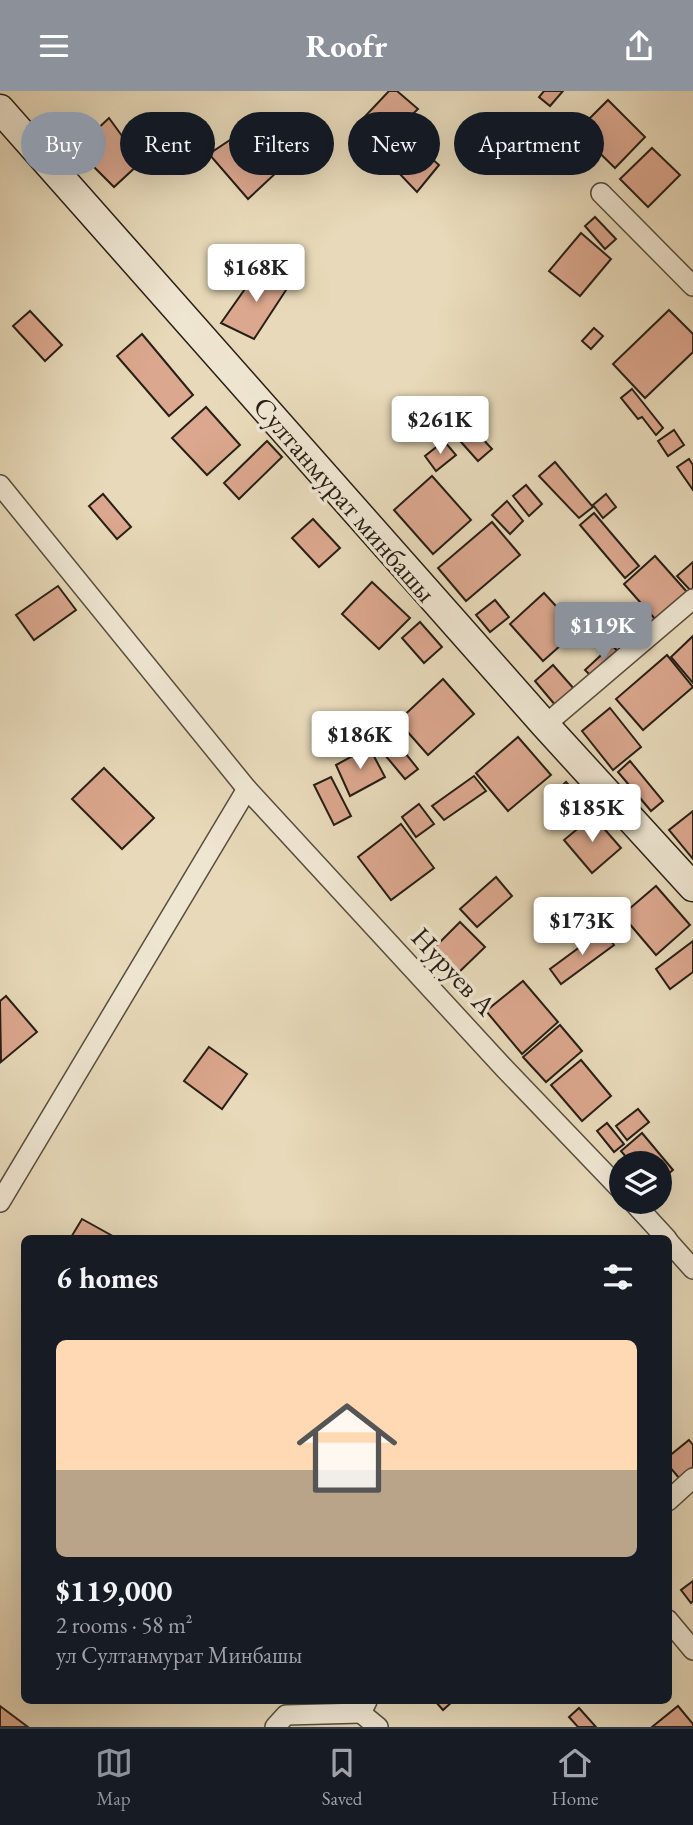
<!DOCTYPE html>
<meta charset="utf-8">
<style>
:root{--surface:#171b24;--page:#242831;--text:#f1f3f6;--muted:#9ea1a6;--line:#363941;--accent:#8c9099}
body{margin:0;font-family:"EB Garamond",serif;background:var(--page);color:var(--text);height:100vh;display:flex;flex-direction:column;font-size:26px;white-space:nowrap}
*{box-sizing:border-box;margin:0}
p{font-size:23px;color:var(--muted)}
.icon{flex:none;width:38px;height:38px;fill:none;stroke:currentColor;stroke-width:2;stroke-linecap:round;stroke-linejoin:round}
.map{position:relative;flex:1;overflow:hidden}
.details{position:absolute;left:21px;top:1144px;width:651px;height:469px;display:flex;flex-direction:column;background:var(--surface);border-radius:10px;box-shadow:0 7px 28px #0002}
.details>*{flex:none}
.top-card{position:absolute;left:21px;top:21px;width:651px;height:63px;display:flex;gap:14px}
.fabs{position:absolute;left:609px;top:1060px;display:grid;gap:14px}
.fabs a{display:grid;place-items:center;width:63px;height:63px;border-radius:50%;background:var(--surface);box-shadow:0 7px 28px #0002;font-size:35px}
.price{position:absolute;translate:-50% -60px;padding:0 16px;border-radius:7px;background:#fff;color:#222;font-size:23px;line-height:46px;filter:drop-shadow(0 2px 4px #0008)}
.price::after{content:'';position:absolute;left:50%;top:42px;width:21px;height:16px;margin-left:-10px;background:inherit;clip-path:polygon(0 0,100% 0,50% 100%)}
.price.on{background:var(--accent);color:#fff}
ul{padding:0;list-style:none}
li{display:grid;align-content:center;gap:14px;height:371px;padding:0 35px}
li span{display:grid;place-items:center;height:217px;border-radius:10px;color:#555}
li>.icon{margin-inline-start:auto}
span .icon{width:126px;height:126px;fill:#fffc;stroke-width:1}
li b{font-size:30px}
h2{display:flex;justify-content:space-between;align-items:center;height:84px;padding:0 35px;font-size:30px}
.tag{padding:0 24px;border-radius:32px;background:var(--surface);box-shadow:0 7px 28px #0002;font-size:24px;line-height:63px}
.tag.on{background:var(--accent);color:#fff}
header{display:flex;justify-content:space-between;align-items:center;height:91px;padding:0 35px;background:var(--accent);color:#fff;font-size:32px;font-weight:700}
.tabs{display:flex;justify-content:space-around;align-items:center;height:98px;border-top:2px solid var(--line);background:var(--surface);font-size:19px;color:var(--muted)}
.tabs a{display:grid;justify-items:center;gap:4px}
.tabs .on{color:var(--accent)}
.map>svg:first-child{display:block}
</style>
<header><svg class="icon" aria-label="menu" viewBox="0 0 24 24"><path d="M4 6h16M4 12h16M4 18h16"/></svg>Roofr<svg class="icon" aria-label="share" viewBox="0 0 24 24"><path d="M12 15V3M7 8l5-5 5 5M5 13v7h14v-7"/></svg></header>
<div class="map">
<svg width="693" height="1636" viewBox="0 0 693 1636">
<rect width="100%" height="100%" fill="#e7d9b9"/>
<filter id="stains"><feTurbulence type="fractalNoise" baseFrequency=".00286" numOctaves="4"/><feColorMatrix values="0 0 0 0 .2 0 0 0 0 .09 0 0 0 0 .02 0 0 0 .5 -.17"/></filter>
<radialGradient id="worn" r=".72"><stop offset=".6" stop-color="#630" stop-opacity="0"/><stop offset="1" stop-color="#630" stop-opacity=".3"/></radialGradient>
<g fill="#dba78e" stroke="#281f16" stroke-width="2">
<path d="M389,0H397L418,18L398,37L439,74L417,101L355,36Z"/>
<path d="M544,0H563L550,15L539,6Z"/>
<path d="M608,9L645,46L615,77L577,40Z"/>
<path d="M109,27L141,71L114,96L76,58Z"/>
<path d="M475,35L494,52L482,65L463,49Z"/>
<path d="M242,41L278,80L248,108L209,63Z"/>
<path d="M652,57L680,84L648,116L620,88Z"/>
<path d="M595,126L616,148L605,158L585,135Z"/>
<path d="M581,142L611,168L580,205L549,180Z"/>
<path d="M259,178L290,193L254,248L221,232Z"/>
<path d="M669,219L693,243V261L645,307L613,273Z"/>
<path d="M30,220L62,254L45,270L13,235Z"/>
<path d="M594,237L603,245L591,258L582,250Z"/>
<path d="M142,243L193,304L169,325L117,265Z"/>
<path d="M632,298L663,337L656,344L642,326L638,328L621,307Z"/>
<path d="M206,316L240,354L207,384L172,347Z"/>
<path d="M466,330L492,358L478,370L453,342Z"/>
<path d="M674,339L684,354L668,365L658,350Z"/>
<path d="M267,350L282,366L239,408L224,392Z"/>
<path d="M444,350L456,364L436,380L425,365Z"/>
<path d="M689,368L693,374V399L677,376Z"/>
<path d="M555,371L593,416L579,427L539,385Z"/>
<path d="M432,385L471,429L433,463L394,419Z"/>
<path d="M526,394L542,413L529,425L513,405Z"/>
<path d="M103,403L131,436L117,448L89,415Z"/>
<path d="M606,403L616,416L603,427L593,414Z"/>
<path d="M507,410L523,430L510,443L492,424Z"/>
<path d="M594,422L639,475L625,487L580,434Z"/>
<path d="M313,428L340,457L319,476L292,447Z"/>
<path d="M492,431L520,464L466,510L438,477Z"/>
<path d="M655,465L687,501L655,528L624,493Z"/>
<path d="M693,471V497L690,499L677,485Z"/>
<path d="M372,491L410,527L379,558L342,523Z"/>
<path d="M58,495L76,519L34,549L16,524Z"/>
<path d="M544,502L578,539L543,570L510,533Z"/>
<path d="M495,509L509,526L490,541L476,524Z"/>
<path d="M644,524L653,534L626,559L617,549Z"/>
<path d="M420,531L442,556L424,572L402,547Z"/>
<path d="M693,545V592L671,566Z"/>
<path d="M612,554L621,564L594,588L585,579Z"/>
<path d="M667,564L693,596L643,639L616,608Z"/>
<path d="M553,574L575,599L556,615L535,590Z"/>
<path d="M443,588L474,623L428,664L398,630Z"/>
<path d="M610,617L641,656L613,679L582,640Z"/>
<path d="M518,646L551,684L508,720L476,682Z"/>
<path d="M393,647L418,678L405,688L380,658Z"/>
<path d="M369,656L385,686L350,705L336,674Z"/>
<path d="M630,670L663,710L651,720L618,681Z"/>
<path d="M104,677L154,727L122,758L72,708Z"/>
<path d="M474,685L486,700L444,729L432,715Z"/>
<path d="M331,686L351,725L334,734L314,694Z"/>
<path d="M566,691L588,715L568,733L547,709Z"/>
<path d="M419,713L434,733L416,746L402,726Z"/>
<path d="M693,720V768L669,739Z"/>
<path d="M593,725L621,757L592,782L564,749Z"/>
<path d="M401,733L434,777L391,809L358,766Z"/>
<path d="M496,786L512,805L477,836L460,818Z"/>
<path d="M656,795L690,834L656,864L622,824Z"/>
<path d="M460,831L485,856L455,885L431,860Z"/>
<path d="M603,839L614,854L561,893L550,878Z"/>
<path d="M693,850V881L670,898L656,878Z"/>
<path d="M523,890L558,931L522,963L486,920Z"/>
<path d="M6,905L37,941L1,971L0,910Z"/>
<path d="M560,934L582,960L546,991L523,966Z"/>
<path d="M209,956L247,983L222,1018L184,990Z"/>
<path d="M581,969L611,1005L582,1030L551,994Z"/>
<path d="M638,1018L649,1031L627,1049L616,1035Z"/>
<path d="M607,1032L624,1053L614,1061L597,1040Z"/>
<path d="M642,1042L673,1079L660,1090V1073H632L621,1060Z"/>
<path d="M82,1128L118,1148H70Z"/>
<path d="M689,1349L693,1354V1376L679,1387L668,1374V1366Z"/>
<path d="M693,1490V1510L691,1512L681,1499Z"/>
<path d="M435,1610H453L443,1619Z"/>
<path d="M0,1615L28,1636H0Z"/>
<path d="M678,1615L693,1633V1636H652Z"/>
<path d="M579,1617L596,1636H578L569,1626Z"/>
</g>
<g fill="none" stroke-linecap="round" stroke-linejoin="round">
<g stroke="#584e3f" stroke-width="22">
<g id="street">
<path d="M601,102L693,195"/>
<path d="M0,394L247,698L505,978L621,1099"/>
<path d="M545,634L693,508"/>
<path d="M0,1111L247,698"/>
<path d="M633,1111L667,1148"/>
<path d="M668,1150L693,1178"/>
<path d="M668,1410L693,1387"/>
<path d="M668,1529L693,1559"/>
<path d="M361,1622L378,1636"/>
<path d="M275,1636L286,1624L361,1622L367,1610"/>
</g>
</g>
<g stroke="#281f16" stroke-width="31">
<path id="secondary" d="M0,18L545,634L693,796"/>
</g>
<use href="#street" stroke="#efe6d2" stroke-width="19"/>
<use href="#secondary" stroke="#efe6d2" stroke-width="28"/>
</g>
<g text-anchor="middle" stroke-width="7" stroke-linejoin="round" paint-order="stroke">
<g font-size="28" fill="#281f16" stroke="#efe6d2">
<text transform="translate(345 408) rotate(49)" y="10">Султанмурат минбашы</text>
<text transform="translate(454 880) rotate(47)" y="10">Нуруев А</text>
</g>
</g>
<rect width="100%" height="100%" filter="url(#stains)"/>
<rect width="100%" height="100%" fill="url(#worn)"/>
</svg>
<div class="fabs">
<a><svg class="icon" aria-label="layers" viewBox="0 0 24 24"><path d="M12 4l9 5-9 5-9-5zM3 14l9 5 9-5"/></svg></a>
</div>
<b class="price" style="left:256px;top:213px">$168K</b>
<b class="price" style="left:440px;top:365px">$261K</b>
<b class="price on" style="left:603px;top:571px">$119K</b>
<b class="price" style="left:360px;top:680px">$186K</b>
<b class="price" style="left:592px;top:753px">$185K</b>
<b class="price" style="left:582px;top:866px">$173K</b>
<div class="top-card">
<a class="tag on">Buy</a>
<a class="tag">Rent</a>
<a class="tag">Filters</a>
<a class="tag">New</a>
<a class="tag">Apartment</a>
</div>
<section class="details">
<h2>6 homes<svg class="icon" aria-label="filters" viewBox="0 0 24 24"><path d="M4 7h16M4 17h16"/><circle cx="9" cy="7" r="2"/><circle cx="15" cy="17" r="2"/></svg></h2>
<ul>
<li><span style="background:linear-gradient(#ffd9b3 60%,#b9a48a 0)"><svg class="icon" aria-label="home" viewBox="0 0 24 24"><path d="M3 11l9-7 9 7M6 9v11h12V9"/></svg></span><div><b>$119,000</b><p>2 rooms · 58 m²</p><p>ул Султанмурат Минбашы</p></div></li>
</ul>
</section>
</div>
<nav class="tabs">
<a class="on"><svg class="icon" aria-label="map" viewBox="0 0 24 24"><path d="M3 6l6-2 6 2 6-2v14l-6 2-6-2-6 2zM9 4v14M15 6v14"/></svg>Map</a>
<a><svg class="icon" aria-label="saved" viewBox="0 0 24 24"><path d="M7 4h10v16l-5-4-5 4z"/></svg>Saved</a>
<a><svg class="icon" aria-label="home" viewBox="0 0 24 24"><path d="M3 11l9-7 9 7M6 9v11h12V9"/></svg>Home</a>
</nav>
